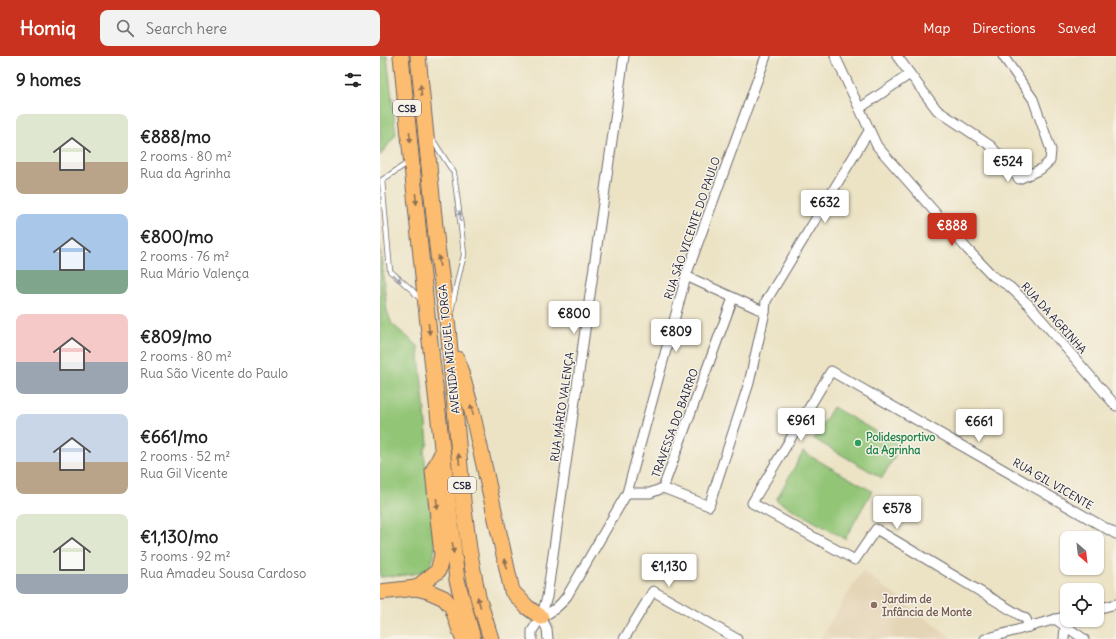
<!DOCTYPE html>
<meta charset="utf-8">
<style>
:root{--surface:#fff;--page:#f2f2f2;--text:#222;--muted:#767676;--accent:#c8321e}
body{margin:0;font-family:Delius,sans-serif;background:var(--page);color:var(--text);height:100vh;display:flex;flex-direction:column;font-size:15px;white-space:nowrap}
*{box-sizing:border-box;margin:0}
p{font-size:13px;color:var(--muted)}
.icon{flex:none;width:22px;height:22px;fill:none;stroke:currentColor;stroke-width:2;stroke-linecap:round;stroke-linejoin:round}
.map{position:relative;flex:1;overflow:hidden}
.details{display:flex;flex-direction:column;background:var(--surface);width:380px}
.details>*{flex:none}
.needle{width:26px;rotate:152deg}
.fabs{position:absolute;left:680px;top:475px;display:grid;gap:8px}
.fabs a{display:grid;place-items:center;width:44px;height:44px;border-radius:8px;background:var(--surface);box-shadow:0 1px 3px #0004;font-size:20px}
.price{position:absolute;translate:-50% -34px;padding:0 9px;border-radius:4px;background:#fff;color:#222;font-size:13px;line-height:26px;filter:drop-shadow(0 1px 2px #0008)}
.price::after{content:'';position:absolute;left:50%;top:24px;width:12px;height:9px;margin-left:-6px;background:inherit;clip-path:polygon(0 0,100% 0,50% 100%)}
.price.on{background:var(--accent);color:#fff}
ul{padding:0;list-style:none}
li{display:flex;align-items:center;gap:12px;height:100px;padding:0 16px}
li span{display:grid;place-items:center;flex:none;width:112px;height:80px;border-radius:8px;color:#555}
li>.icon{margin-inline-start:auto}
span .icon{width:48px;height:48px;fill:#fffc;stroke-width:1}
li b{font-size:17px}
h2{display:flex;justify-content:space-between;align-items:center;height:48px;padding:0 16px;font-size:17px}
header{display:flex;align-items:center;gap:24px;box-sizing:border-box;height:56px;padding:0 20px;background:var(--accent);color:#fff}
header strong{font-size:19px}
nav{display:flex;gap:22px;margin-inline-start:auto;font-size:14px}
.search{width:280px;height:36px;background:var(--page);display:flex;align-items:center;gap:10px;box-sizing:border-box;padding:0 14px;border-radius:8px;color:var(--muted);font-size:15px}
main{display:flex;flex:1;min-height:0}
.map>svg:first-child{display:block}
</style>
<header>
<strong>Homiq</strong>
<div class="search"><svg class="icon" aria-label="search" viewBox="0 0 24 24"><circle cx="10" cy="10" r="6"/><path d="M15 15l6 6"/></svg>Search here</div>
<nav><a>Map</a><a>Directions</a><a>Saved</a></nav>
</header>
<main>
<section class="details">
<h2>9 homes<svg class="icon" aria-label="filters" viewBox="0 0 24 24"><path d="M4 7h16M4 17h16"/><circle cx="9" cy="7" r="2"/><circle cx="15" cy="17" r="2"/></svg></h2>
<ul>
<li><span style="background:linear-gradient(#dfe7d0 60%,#b9a48a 0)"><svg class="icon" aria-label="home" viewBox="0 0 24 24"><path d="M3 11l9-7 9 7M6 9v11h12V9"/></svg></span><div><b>€888/mo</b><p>2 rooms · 80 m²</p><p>Rua da Agrinha</p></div></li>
<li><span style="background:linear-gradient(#a9c7e8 70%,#7fa58c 0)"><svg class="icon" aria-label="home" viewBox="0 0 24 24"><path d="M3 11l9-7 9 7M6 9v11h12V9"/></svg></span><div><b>€800/mo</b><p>2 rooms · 76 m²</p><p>Rua Mário Valença</p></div></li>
<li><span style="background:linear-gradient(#f6c9c9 60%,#9aa5b1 0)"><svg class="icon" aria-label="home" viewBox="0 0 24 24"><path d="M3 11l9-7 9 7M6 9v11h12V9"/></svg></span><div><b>€809/mo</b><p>2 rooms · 80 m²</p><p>Rua São Vicente do Paulo</p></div></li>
<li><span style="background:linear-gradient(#c9d6e8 60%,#b9a48a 0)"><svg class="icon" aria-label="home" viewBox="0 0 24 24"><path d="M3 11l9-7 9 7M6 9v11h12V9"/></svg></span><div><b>€661/mo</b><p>2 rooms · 52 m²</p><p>Rua Gil Vicente</p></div></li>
<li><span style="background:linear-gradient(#dfe7d0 75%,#9aa5b1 0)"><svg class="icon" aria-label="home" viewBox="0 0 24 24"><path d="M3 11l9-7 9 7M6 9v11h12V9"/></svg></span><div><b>€1,130/mo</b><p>3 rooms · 92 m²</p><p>Rua Amadeu Sousa Cardoso</p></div></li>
</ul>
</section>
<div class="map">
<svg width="736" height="583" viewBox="0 0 736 583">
<rect width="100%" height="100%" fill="#f7f3e8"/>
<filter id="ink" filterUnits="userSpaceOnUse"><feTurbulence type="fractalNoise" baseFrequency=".025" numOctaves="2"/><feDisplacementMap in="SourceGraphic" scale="8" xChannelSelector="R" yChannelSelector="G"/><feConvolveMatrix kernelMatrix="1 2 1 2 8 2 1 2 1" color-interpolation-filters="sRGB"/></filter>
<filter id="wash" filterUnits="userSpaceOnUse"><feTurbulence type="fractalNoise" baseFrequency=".012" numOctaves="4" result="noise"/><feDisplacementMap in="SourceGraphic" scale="16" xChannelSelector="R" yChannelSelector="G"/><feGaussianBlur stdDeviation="0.9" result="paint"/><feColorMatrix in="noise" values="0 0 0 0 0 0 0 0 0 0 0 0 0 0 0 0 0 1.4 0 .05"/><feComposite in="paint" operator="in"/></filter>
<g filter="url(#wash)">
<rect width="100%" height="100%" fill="#ece3c5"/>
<path fill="#e5d5b7" d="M482,515H483L573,583H440Z"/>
<g fill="#92c576" stroke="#5a7458">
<path d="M0,0H7L16,78L0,100Z"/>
<path d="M0,190L7,255L12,268L38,290L48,387L44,396L55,493C54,499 53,506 49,511C41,520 12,520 0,521Z"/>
<path d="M453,351L521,390L502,422L434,383Z"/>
<path d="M423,396L492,435L465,483L396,444Z"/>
</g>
</g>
<g filter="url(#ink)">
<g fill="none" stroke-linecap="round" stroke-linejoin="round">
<g stroke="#69666b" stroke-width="6">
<g id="service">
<path d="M52,83L74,117L82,179L84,199L79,218L71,255"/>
<path d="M29,106L2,124L10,215L32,234L41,244"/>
</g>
</g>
<g stroke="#69666b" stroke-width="11">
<g id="minor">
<path d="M455,0L497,90L588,194L613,220L630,231L648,248L736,350"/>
<path d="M517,0L530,18"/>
<path d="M480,52L530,18L557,54L611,90L639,123L661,113L670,105L671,94L653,43L623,0"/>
<path d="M385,256L386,245L489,75"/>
<path d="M283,432L353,242"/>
<path d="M247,437H270L283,432L329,450L369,327L385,256L306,220"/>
<path d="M717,553L736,548"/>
<path d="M161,561C173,556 180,550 187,540L247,437L307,217L386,0"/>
<path d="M161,561L167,573L168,583"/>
<path d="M675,563L704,583"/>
<path d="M649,571L646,563L496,473L475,504L372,447L451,315L736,478"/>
<path d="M152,583V575L161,561L167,541L244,0"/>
<path d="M244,583L273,535L357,583"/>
<path d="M605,583L687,560"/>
<path d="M684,583L685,570"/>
</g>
</g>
<g stroke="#69666b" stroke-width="17">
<g id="trunk">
<path d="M21,0L46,250L77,524L93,583"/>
<path d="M38,0L57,190L68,272L83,445L89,493L98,541L111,583"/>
<path d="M77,303L91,351L132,535L147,551L161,561"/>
<path d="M36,532L58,515L62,499L53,415L62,397"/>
<path d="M0,536L36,532L48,535L64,542L72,551L83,583"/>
</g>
</g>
<use href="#service" stroke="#fff" stroke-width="4.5"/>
<use href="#minor" stroke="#fff" stroke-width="9"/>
<use href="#trunk" stroke="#fcbd6f" stroke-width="15"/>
</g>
<defs><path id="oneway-solid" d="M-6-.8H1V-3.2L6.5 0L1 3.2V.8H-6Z"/></defs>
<g fill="#8f7055">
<use href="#oneway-solid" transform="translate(41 34) rotate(-96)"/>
<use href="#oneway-solid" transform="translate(30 81) rotate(84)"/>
<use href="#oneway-solid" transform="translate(36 143) rotate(84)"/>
<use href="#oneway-solid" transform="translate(59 205) rotate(-97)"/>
<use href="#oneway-solid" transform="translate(49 273) rotate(84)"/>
<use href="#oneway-solid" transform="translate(92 354) rotate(-104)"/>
<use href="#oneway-solid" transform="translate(79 403) rotate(-95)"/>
<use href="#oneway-solid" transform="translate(57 448) rotate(84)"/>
<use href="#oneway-solid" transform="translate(73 492) rotate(83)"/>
<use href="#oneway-solid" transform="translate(126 508) rotate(-103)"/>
<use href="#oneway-solid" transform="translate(99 546) rotate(-106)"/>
</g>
<g fill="#9c9ca7">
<use href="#oneway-solid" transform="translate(80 160) rotate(-98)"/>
<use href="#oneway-solid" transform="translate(17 222) rotate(40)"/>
</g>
</g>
<circle fill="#2e9e5b" stroke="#f7f3e8" stroke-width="1.5" cx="478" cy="387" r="4"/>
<circle fill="#8d6e63" stroke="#f7f3e8" stroke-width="1.5" cx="494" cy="549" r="4"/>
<g text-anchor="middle" stroke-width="3" stroke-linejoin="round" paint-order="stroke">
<g fill="#f7f3e8" stroke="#62616f" stroke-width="1">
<rect x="13" y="44" width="28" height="16" rx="3"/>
<rect x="68" y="421" width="28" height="16" rx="3"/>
</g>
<g font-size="10" font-weight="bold" fill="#22223b">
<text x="27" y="56">CSB</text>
<text x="82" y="433">CSB</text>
</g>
<g font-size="11" fill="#22223b" stroke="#f7f3e8">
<text transform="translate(312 172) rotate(-71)" y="4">RUA SÃO VICENTE DO PAULO</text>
<text transform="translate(674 262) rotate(48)" y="4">RUA DA AGRINHA</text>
<text transform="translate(69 293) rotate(-96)" y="4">AVENIDA MIGUEL TORGA</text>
<text transform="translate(182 351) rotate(-82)" y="4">RUA MÁRIO VALENÇA</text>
<text transform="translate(295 367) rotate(-70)" y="4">TRAVESSA DO BAIRRO</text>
<text transform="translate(673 428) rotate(30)" y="4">RUA GIL VICENTE</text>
</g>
<g font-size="11" font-weight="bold" fill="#27864d" stroke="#f7f3e8" text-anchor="start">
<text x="486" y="385">Polidesportivo<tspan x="486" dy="13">da Agrinha</tspan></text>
</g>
<g font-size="11" font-weight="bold" fill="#785e54" stroke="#f7f3e8" text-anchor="start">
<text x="502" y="547">Jardim de<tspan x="502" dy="13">Infância de Monte</tspan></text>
</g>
</g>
</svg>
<div class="fabs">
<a><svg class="needle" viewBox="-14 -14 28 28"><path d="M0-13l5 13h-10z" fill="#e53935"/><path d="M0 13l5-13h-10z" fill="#767676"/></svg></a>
<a><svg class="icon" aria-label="locate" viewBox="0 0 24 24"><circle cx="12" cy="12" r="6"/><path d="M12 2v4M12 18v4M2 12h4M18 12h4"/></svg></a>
</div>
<b class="price" style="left:628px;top:127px">€524</b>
<b class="price" style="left:445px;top:168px">€632</b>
<b class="price on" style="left:572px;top:191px">€888</b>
<b class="price" style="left:194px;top:279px">€800</b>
<b class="price" style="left:296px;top:297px">€809</b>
<b class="price" style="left:421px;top:386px">€961</b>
<b class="price" style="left:599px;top:387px">€661</b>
<b class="price" style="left:517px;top:474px">€578</b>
<b class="price" style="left:289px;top:532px">€1,130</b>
</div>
</main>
